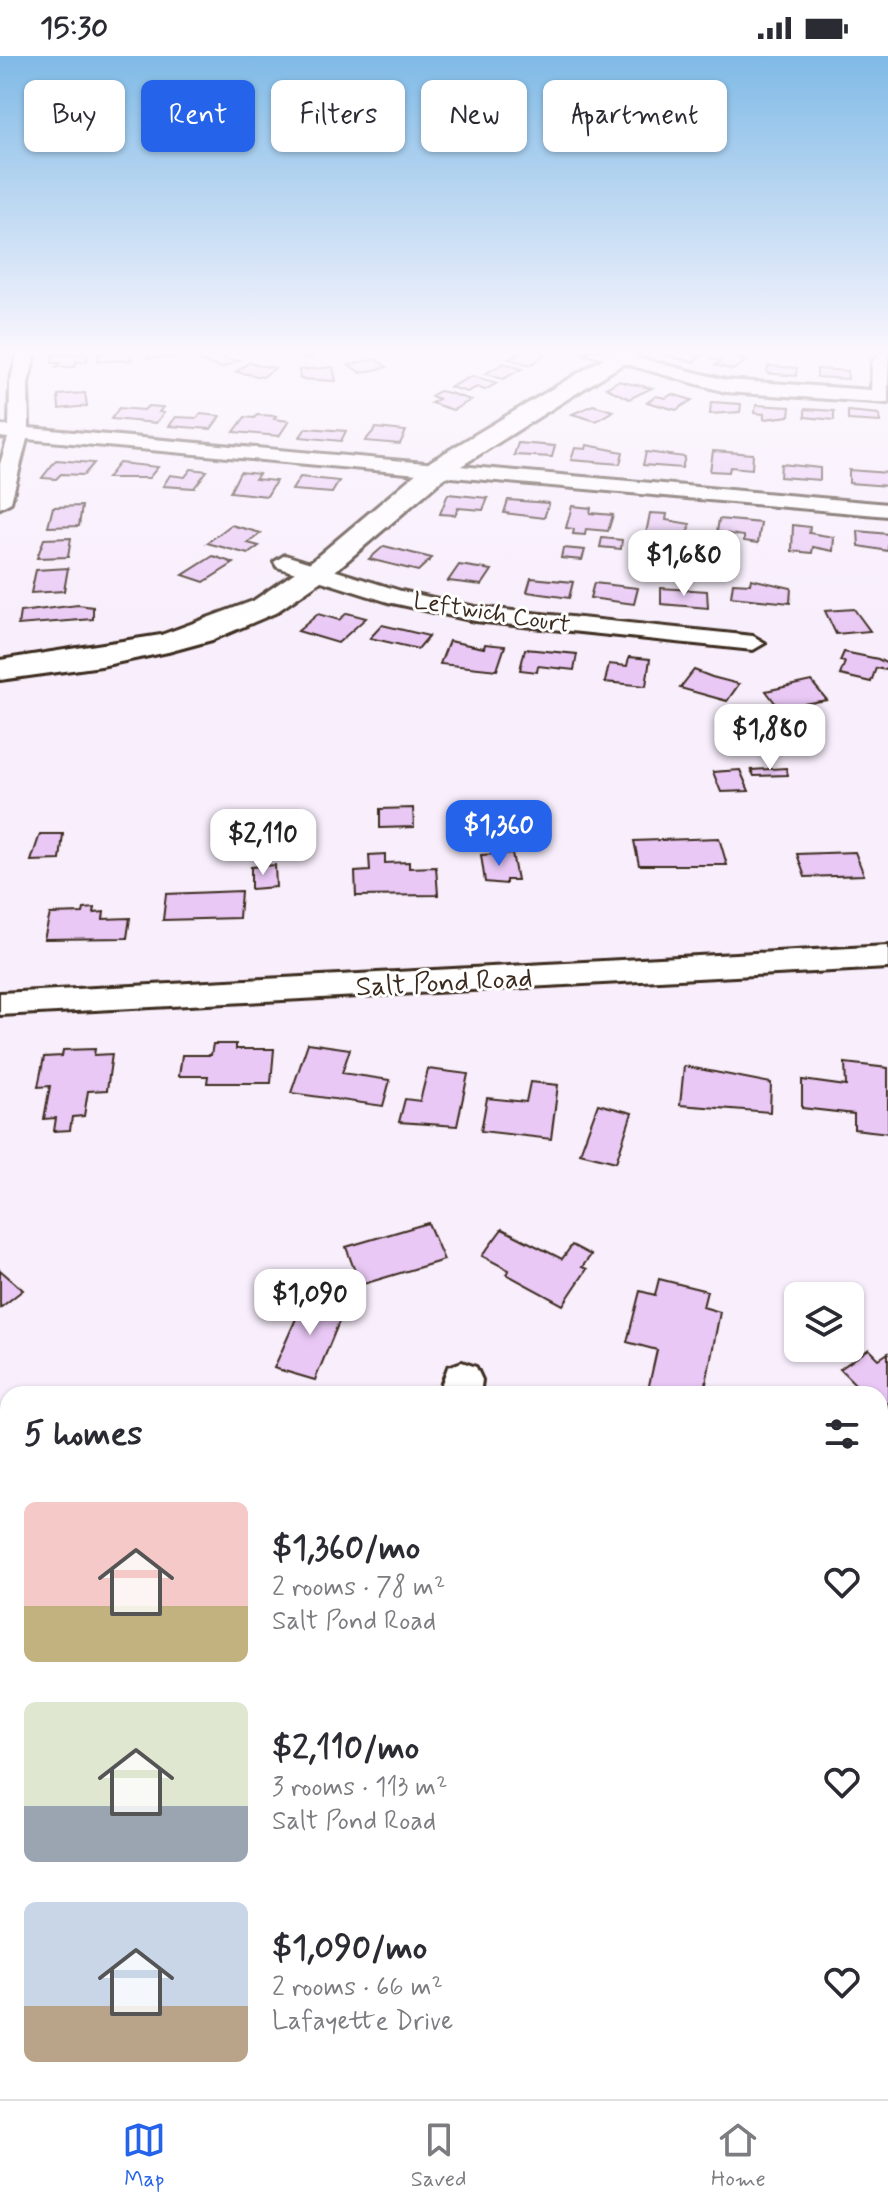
<!DOCTYPE html>
<meta charset="utf-8">
<style>
:root{--surface:#fff;--page:#f2f2f3;--text:#2b2b33;--muted:#7c7c81;--line:#e1e1e2;--accent:#2563eb}
body{margin:0;font-family:Mynerve,sans-serif;background:var(--page);color:var(--text);height:100vh;display:flex;flex-direction:column;font-size:30px;white-space:nowrap}
*{box-sizing:border-box;margin:0}
p{font-size:26px;color:var(--muted)}
.icon{flex:none;width:44px;height:44px;fill:none;stroke:currentColor;stroke-width:2;stroke-linecap:round;stroke-linejoin:round}
.map{position:relative;flex:1;overflow:hidden}
.sheet{position:absolute;left:0px;top:1330px;width:888px;height:714px;display:flex;flex-direction:column;background:var(--surface);border-radius:24px 24px 0 0;box-shadow:0 2px 6px #0004}
.sheet>*{flex:none}
.guide{position:absolute;left:24px;top:24px;width:840px;height:72px;display:flex;gap:16px}
.tools{position:absolute;left:784px;top:1226px;display:grid;gap:16px}
.tools a{display:grid;place-items:center;width:80px;height:80px;border-radius:12px;background:var(--surface);box-shadow:0 2px 6px #0004;font-size:40px}
.price{position:absolute;translate:-50% -68px;padding:0 18px;border-radius:16px;background:#fff;color:#222;font-size:26px;line-height:52px;filter:drop-shadow(0 2px 4px #0008)}
.price::after{content:'';position:absolute;left:50%;top:48px;width:24px;height:18px;margin-left:-12px;background:inherit;clip-path:polygon(0 0,100% 0,50% 100%)}
.price.current{background:var(--accent);color:#fff}
ul{padding:0;list-style:none}
li{display:flex;align-items:center;gap:24px;height:200px;padding:0 24px}
li span{display:grid;place-items:center;flex:none;width:224px;height:160px;border-radius:12px;color:#555}
li>.icon{margin-inline-start:auto}
span .icon{width:96px;height:96px;fill:#fffc;stroke-width:1}
li b{font-size:34px}
h2{display:flex;justify-content:space-between;align-items:center;height:96px;padding:0 24px;font-size:34px}
.chip{padding:0 28px;border-radius:12px;background:var(--surface);box-shadow:0 2px 6px #0004;font-size:28px;line-height:72px}
.chip.current{background:var(--accent);color:#fff}
.status{display:flex;justify-content:space-between;align-items:center;height:56px;padding:0 40px;background:var(--surface);direction:ltr}
.status svg{height:22px;fill:currentColor}
.dock{display:flex;justify-content:space-around;align-items:center;height:112px;border-top:2px solid var(--line);background:var(--surface);font-size:22px;color:var(--muted)}
.dock a{display:grid;justify-items:center;gap:4px}
.dock .current{color:var(--accent)}
.map>svg:first-child{display:block}
</style>
<div class="status"><b>15:30</b><svg viewBox="0 0 49 12"><path d="M0 12V9h3v3zM5 12V6h3v6zM10 12V3h3v9zM15 12V0h3v12zM26 1h20v11H26zM47 4h2v5h-2z"/></svg></div>
<div class="map">
<svg width="888" height="2043" viewBox="0 0 888 2043">
<rect width="100%" height="100%" fill="#f8eefc"/>
<filter id="ink" filterUnits="userSpaceOnUse"><feTurbulence type="fractalNoise" baseFrequency=".0125" numOctaves="2"/><feDisplacementMap in="SourceGraphic" scale="16" xChannelSelector="R" yChannelSelector="G"/><feConvolveMatrix kernelMatrix="1 2 1 2 8 2 1 2 1" color-interpolation-filters="sRGB"/></filter>
<g filter="url(#ink)">
<g fill="#e9c8f5" stroke="#3b2a1e" stroke-width="2">
<path d="M132,296L131,304L98,305L99,298Z"/>
<path d="M148,296H182L181,301L148,302Z"/>
<path d="M522,296H542L546,297L531,309L509,303Z"/>
<path d="M673,296H688L702,300L693,306L667,300Z"/>
<path d="M719,297L732,301L747,305L733,314L715,309L721,305L711,303Z"/>
<path d="M88,298L87,306H76L75,311H56L60,307H52L53,299Z"/>
<path d="M213,299L228,303L239,304L222,312L199,305Z"/>
<path d="M375,303L387,311L361,317L349,309Z"/>
<path d="M250,306L257,309L275,312L263,321L236,316Z"/>
<path d="M504,307L522,313L503,323L485,318Z"/>
<path d="M768,310L797,312L796,320L767,317Z"/>
<path d="M333,311L336,325L300,323L299,314Z"/>
<path d="M817,313L847,315L848,323L817,321Z"/>
<path d="M472,320L497,327L485,334L477,331L467,336L450,331Z"/>
<path d="M618,325L631,328L652,332L629,343L606,332Z"/>
<path d="M439,335L449,337L471,344L453,354L431,347L439,343L431,340Z"/>
<path d="M85,337L87,350L59,353L58,339Z"/>
<path d="M672,338L692,344L676,354L647,346L656,340L666,342Z"/>
<path d="M711,346L741,348L740,356L710,358Z"/>
<path d="M593,349L613,355L596,365L572,358Z"/>
<path d="M756,349L790,351L789,360L764,363V358L755,357Z"/>
<path d="M148,350L163,351L159,356L164,357L156,367L111,363L119,352L144,354Z"/>
<path d="M805,353L834,355V364L805,361Z"/>
<path d="M848,355L879,358L880,366L848,364Z"/>
<path d="M200,358L220,360L211,373L169,370L176,361L197,362Z"/>
<path d="M257,359L276,360L274,363L289,365L279,380L234,376L245,361L254,362Z"/>
<path d="M306,372L346,375L341,385L300,381Z"/>
<path d="M376,372L406,375L400,388L365,385Z"/>
<path d="M518,387L555,390L552,401L514,399Z"/>
<path d="M587,389L623,396L620,408L571,404L575,392L586,393Z"/>
<path d="M713,395L753,398L752,413L730,411L729,416L710,415Z"/>
<path d="M646,396L685,401L682,412L643,409Z"/>
<path d="M56,404L94,407L84,419L61,418L56,423L42,422Z"/>
<path d="M119,407L158,411L149,422H107Z"/>
<path d="M781,408L820,412V424L780,421Z"/>
<path d="M191,413L207,415L194,432L163,430L170,419L185,421Z"/>
<path d="M849,414L888,417V430L849,427Z"/>
<path d="M240,416L259,418L255,423L276,425L267,440L230,436Z"/>
<path d="M300,421L339,425L332,437L292,434Z"/>
<path d="M448,438L488,442L483,454L458,452L455,459L440,458Z"/>
<path d="M508,444L549,447L544,462L504,457Z"/>
<path d="M82,450L79,470L48,471L53,451Z"/>
<path d="M572,450L591,452L590,457L613,459L608,475L586,473L585,479L573,478L574,473L566,472Z"/>
<path d="M650,457L667,458L666,464L690,468L688,478L684,483L646,478Z"/>
<path d="M719,463L761,467L758,487L744,485V480L717,476Z"/>
<path d="M231,469L261,477L248,487L259,490L248,498L207,487Z"/>
<path d="M793,469L810,471L809,477L834,481L833,495L813,491L812,497L792,495Z"/>
<path d="M858,475L888,478V495L859,490Z"/>
<path d="M71,482L68,501L37,502L44,483Z"/>
<path d="M602,482L622,484L621,493L600,491Z"/>
<path d="M384,490L432,502L418,515L369,503Z"/>
<path d="M563,492L585,494L582,504L561,502Z"/>
<path d="M213,500L234,507L204,526L183,519Z"/>
<path d="M459,509L492,514L482,529L448,525Z"/>
<path d="M68,512L64,535L31,537L36,514Z"/>
<path d="M531,522L573,526L569,542L527,536Z"/>
<path d="M751,523L791,532L790,547L731,541L733,527L750,528Z"/>
<path d="M594,527L638,532L634,548L590,542Z"/>
<path d="M661,532L707,535L708,552L661,548Z"/>
<path d="M78,549L93,551V563L18,569L20,556Z"/>
<path d="M854,553L870,575L836,578L825,555Z"/>
<path d="M347,557L366,562L338,587L298,575L318,558L339,564Z"/>
<path d="M382,569L429,580L418,593L370,582Z"/>
<path d="M449,585L484,592L485,588L505,590L497,614L440,608Z"/>
<path d="M525,593L577,598L574,614L538,610L537,616L520,614Z"/>
<path d="M844,596L878,603L888,608L887,614L876,612L871,626L840,619L845,606L840,605Z"/>
<path d="M629,601L650,603L646,630L605,626L609,608L627,610Z"/>
<path d="M694,614L712,621L739,628L727,645L680,632Z"/>
<path d="M811,625L827,644L779,652L766,635Z"/>
<path d="M786,712L788,719L754,720L751,714Z"/>
<path d="M740,714L749,735L721,736L713,716Z"/>
<path d="M413,752L414,771L380,772V753Z"/>
<path d="M538,768L542,786L505,789L502,770Z"/>
<path d="M40,778H63L60,804L31,805Z"/>
<path d="M719,782L727,809H639L634,785Z"/>
<path d="M855,796L864,819L805,821L797,798Z"/>
<path d="M512,797L517,824H506V828L485,826L481,799Z"/>
<path d="M385,798V807L409,806V812L436,811L438,839L356,840L355,816L370,815L369,799Z"/>
<path d="M275,809L276,831L251,833V811Z"/>
<path d="M241,835L239,862L163,864L166,838Z"/>
<path d="M95,852L94,857L104,856L103,863L130,862L127,882L44,883L50,858L83,857L84,853Z"/>
<path d="M308,987L350,993L342,1017L390,1024L383,1050L291,1037Z"/>
<path d="M213,988H236V993H274L271,1027H207L208,1020H179L182,999H211Z"/>
<path d="M95,993L94,999L112,998L107,1034L88,1035L84,1060L72,1061L70,1074L54,1075L56,1062L44,1063L50,1030L38,1031L44,1001L62,1000L63,994Z"/>
<path d="M845,1007L888,1012V1077L854,1073V1058L802,1052V1024L846,1030Z"/>
<path d="M684,1010L771,1027L770,1056L680,1049Z"/>
<path d="M428,1013L468,1018L457,1070L399,1066L405,1043L420,1045Z"/>
<path d="M530,1026L558,1029L551,1083L481,1075L487,1042L526,1046Z"/>
<path d="M598,1048L632,1057L616,1106L580,1097Z"/>
<path d="M428,1167L444,1204L360,1229L346,1191Z"/>
<path d="M502,1173L562,1203L572,1189L591,1199L582,1211L587,1213L563,1249L506,1218L509,1214L482,1200Z"/>
<path d="M0,1214L23,1234L0,1252Z"/>
<path d="M659,1223L707,1235L703,1251L720,1256L704,1338H647L657,1294L627,1286L640,1235L655,1239Z"/>
<path d="M307,1238L346,1249L315,1324L274,1312Z"/>
<path d="M869,1293L879,1303L888,1297V1361L880,1353V1338H865L840,1313Z"/>
<path d="M880,1391L888,1393V1482L880,1480Z"/>
<path d="M880,1525L888,1527V1634L880,1632Z"/>
<path d="M880,1674L888,1677V1791L880,1789Z"/>
<path d="M8,1829V1863L0,1859V1843Z"/>
<path d="M880,1846L888,1849V1989L880,1986Z"/>
<path d="M207,2036H248L246,2043H206Z"/>
</g>
<g fill="none" stroke-linecap="round" stroke-linejoin="round">
<g stroke="#3b2a1e" stroke-width="6">
<g id="street">
<path d="M18,296H36L28,327L29,372L888,448V460L27,383L11,446L0,452V408L8,382L0,381V369L9,370L10,327Z"/>
<path d="M293,296H319L310,301Z"/>
<path d="M583,296H614L726,324L871,334L872,306L881,296H888V347L726,336Z"/>
<path d="M285,499L401,535L475,551L753,580L765,587L753,594L475,565L388,546L277,511L274,506Z"/>
<path d="M888,890V912L0,959V937Z"/>
<path d="M462,1306L476,1311L482,1324L480,1338H438L448,1311Z"/>
<path d="M79,2036H136L133,2043H76Z"/>
</g>
</g>
<g stroke="#3b2a1e" stroke-width="6">
<path id="secondary" d="M614,296H642L450,417L334,516L275,557L212,584L168,596L101,610L0,624V604L161,579L253,545L313,504L431,405Z"/>
</g>
<use href="#street" fill="#fff" fill-rule="evenodd"/>
<use href="#secondary" fill="#fff" fill-rule="evenodd"/>
</g>
</g>
<linearGradient id="sky" x2="0" y2="1"><stop stop-color="#7fbae6"/><stop offset="0.51" stop-color="#fcf7fe"/><stop offset="1" stop-color="#fcf7fe" stop-opacity="0"/></linearGradient>
<rect width="888" height="582" fill="url(#sky)"/>
<g text-anchor="middle" stroke-width="6" stroke-linejoin="round" paint-order="stroke">
<g font-size="24" fill="#3b2a1e" stroke="#fff">
<text transform="translate(492 556) rotate(9)" y="8">Leftwich Court</text>
</g>
<g font-size="28" fill="#3b2a1e" stroke="#fff">
<text transform="translate(444 925) rotate(-3)" y="10">Salt Pond Road</text>
</g>
</g>
</svg>
<div class="tools">
<a><svg class="icon" aria-label="layers" viewBox="0 0 24 24"><path d="M12 4l9 5-9 5-9-5zM3 14l9 5 9-5"/></svg></a>
</div>
<b class="price" style="left:684px;top:542px">$1,680</b>
<b class="price" style="left:770px;top:716px">$1,880</b>
<b class="price current" style="left:499px;top:812px">$1,360</b>
<b class="price" style="left:263px;top:821px">$2,110</b>
<b class="price" style="left:310px;top:1281px">$1,090</b>
<div class="guide">
<a class="chip">Buy</a>
<a class="chip current">Rent</a>
<a class="chip">Filters</a>
<a class="chip">New</a>
<a class="chip">Apartment</a>
</div>
<section class="sheet">
<h2>5 homes<svg class="icon" aria-label="filters" viewBox="0 0 24 24"><path d="M4 7h16M4 17h16"/><circle cx="9" cy="7" r="2"/><circle cx="15" cy="17" r="2"/></svg></h2>
<ul>
<li><span style="background:linear-gradient(#f6c9c9 65%,#c2b280 0)"><svg class="icon" aria-label="home" viewBox="0 0 24 24"><path d="M3 11l9-7 9 7M6 9v11h12V9"/></svg></span><div><b>$1,360/mo</b><p>2 rooms · 78 m²</p><p>Salt Pond Road</p></div><svg class="icon" aria-label="heart" viewBox="0 0 24 24"><path d="M12 20l-8-8c-3-5 5-10 8-4 3-6 11-1 8 4z"/></svg></li>
<li><span style="background:linear-gradient(#dfe7d0 65%,#9aa5b1 0)"><svg class="icon" aria-label="home" viewBox="0 0 24 24"><path d="M3 11l9-7 9 7M6 9v11h12V9"/></svg></span><div><b>$2,110/mo</b><p>3 rooms · 113 m²</p><p>Salt Pond Road</p></div><svg class="icon" aria-label="heart" viewBox="0 0 24 24"><path d="M12 20l-8-8c-3-5 5-10 8-4 3-6 11-1 8 4z"/></svg></li>
<li><span style="background:linear-gradient(#c9d6e8 65%,#b9a48a 0)"><svg class="icon" aria-label="home" viewBox="0 0 24 24"><path d="M3 11l9-7 9 7M6 9v11h12V9"/></svg></span><div><b>$1,090/mo</b><p>2 rooms · 66 m²</p><p>Lafayette Drive</p></div><svg class="icon" aria-label="heart" viewBox="0 0 24 24"><path d="M12 20l-8-8c-3-5 5-10 8-4 3-6 11-1 8 4z"/></svg></li>
</ul>
</section>
</div>
<nav class="dock">
<a class="current"><svg class="icon" aria-label="map" viewBox="0 0 24 24"><path d="M3 6l6-2 6 2 6-2v14l-6 2-6-2-6 2zM9 4v14M15 6v14"/></svg>Map</a>
<a><svg class="icon" aria-label="saved" viewBox="0 0 24 24"><path d="M7 4h10v16l-5-4-5 4z"/></svg>Saved</a>
<a><svg class="icon" aria-label="home" viewBox="0 0 24 24"><path d="M3 11l9-7 9 7M6 9v11h12V9"/></svg>Home</a>
</nav>
